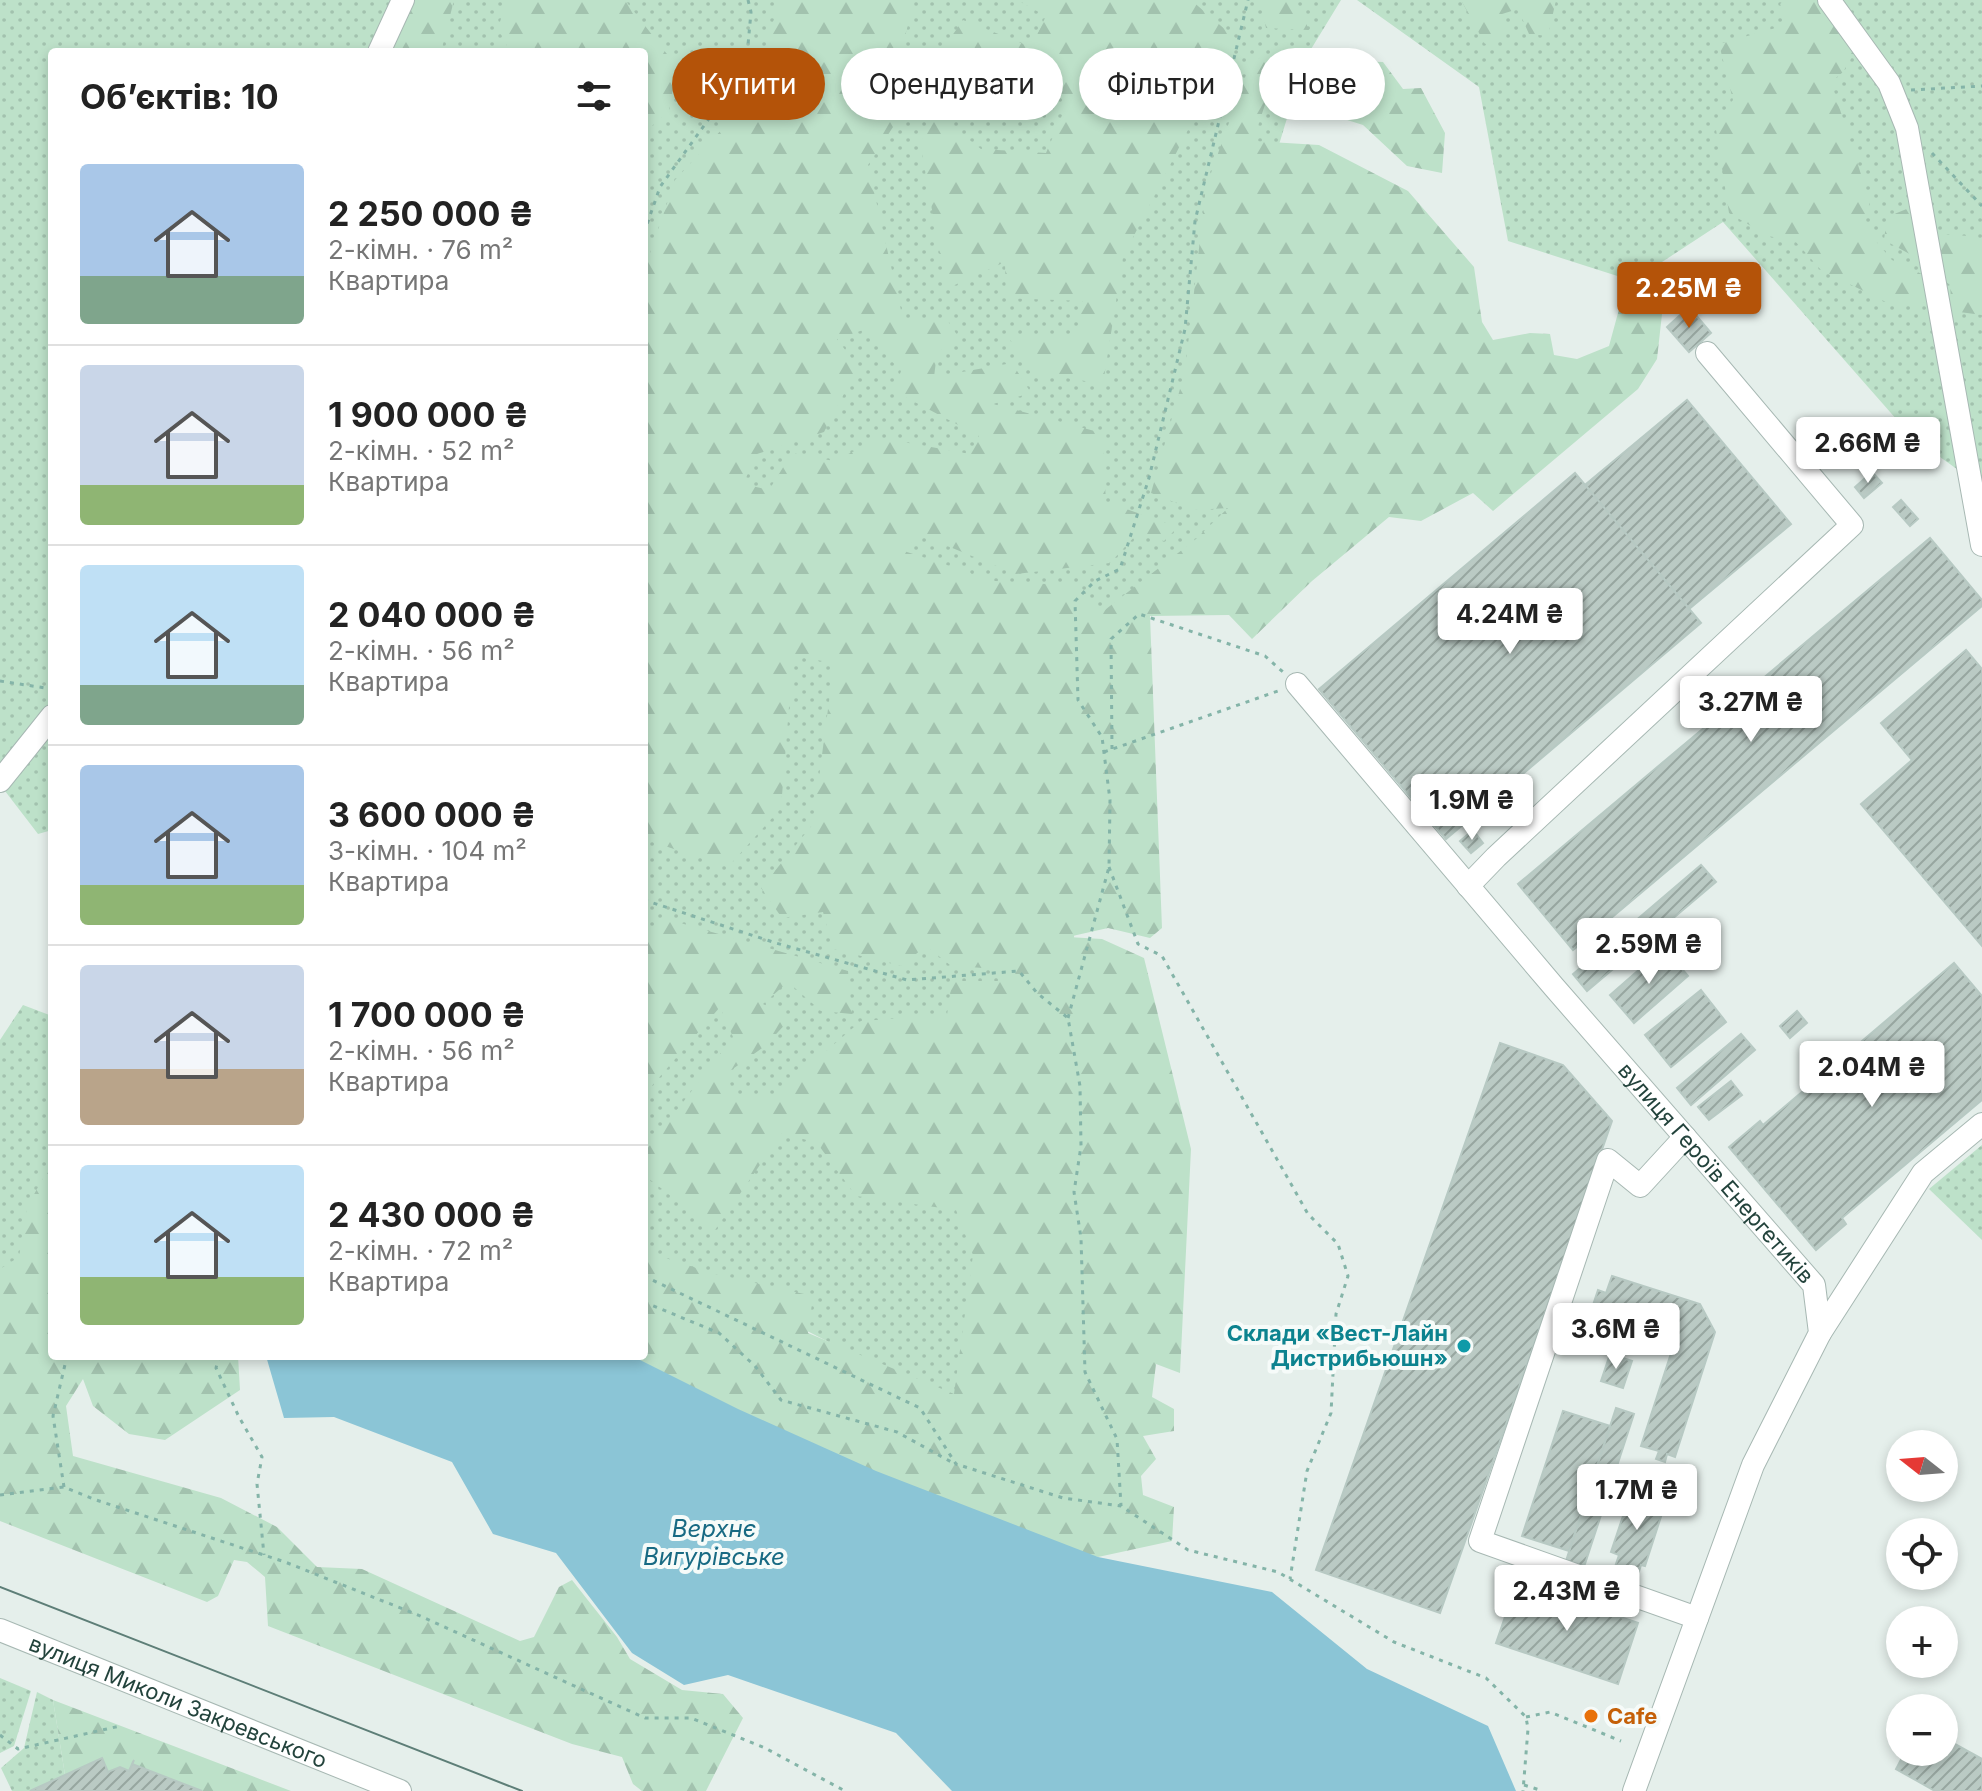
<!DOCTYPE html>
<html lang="uk">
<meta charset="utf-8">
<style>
:root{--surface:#fff;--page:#f2f2f2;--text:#222;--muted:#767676;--line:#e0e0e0;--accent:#b45309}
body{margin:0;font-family:Inter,sans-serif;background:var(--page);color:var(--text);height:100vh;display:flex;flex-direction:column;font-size:30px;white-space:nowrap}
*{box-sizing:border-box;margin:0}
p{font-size:26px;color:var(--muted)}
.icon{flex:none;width:44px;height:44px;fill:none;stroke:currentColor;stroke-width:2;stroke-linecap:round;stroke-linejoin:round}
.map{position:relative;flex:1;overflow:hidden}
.sheet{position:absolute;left:48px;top:48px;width:600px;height:1312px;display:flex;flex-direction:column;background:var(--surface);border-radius:8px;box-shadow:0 4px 12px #0003}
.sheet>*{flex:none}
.hud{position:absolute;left:672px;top:48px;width:760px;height:72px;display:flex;gap:16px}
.needle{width:52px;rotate:287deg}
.tools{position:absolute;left:1886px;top:1430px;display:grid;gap:16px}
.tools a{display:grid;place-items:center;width:72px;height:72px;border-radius:50%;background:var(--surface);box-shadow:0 4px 12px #0003;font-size:40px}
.price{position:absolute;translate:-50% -68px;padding:0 18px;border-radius:8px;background:#fff;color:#222;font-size:26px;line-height:52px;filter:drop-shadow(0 2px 4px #0008)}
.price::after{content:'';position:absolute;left:50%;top:48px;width:24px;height:18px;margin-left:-12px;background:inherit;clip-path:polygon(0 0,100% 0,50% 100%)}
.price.selected{background:var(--accent);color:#fff}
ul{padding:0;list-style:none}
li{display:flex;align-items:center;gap:24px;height:200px;padding:0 32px}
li+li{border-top:2px solid var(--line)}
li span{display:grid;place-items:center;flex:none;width:224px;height:160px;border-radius:8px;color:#555}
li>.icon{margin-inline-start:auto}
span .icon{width:96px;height:96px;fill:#fffc;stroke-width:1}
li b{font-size:34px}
h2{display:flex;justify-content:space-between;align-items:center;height:96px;padding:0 32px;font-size:34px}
.pill{padding:0 28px;border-radius:36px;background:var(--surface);box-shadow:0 4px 12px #0003;font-size:28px;line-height:72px}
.pill.selected{background:var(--accent);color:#fff}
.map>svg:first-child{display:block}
</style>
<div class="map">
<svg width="1982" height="1791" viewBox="0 0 1982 1791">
<defs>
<pattern id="grass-dots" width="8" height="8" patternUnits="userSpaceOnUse" patternTransform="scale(2)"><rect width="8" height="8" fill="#bde1c9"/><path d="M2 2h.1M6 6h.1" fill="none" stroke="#a2c2ae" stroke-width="1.8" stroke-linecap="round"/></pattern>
<pattern id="forest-firs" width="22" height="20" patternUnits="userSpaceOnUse" patternTransform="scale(2)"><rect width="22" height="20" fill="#bde1c9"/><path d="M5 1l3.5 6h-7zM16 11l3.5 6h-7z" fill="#a2c2ae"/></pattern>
<pattern id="building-hatch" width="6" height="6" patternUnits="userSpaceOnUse" patternTransform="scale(2)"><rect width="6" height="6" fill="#bacac4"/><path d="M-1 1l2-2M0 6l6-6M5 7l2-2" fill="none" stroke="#97a6a0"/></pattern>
</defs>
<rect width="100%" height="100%" fill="#e5efeb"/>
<g fill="url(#grass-dots)">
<path d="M0,0H1341L1305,59L1264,194L1342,488L1099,641L1031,1446L745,1299L644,1266V52H52V830L38,834L5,791L0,790Z"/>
<path d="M1357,0H1982V487L1912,437L1723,222L1633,281L1508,241L1479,87Z"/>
<path d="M23,1005L52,1016V1336L0,1323V1040Z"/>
<path d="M1982,1145V1240L1929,1189Z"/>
<path d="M0,1678L31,1691L14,1746L0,1753Z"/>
<path d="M37,1692L53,1700L65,1775L30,1791H12L1,1768L24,1748Z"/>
</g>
<g fill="url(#forest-firs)" fill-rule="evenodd">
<path d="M411,0H454L441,52H389Z"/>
<path d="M507,0H625L677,67L669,111L644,133V52H510L498,28Z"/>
<path d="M782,0H914L902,49L922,83L868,165L903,319L948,321L959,338L937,353L934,377L1012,363L1031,393L993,404L1102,433L1106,502L1178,527L1164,541L1137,534L1110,563L1016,574L918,534L904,551L995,581L1080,586L1101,613L1196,539L1228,508L1194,510L1151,493L1185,371L1206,187L1251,61L1268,55L1278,65L1253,141L1319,145L1408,191L1474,267L1482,322L1493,340L1530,333L1550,334L1554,355L1577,359L1609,346L1621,302L1648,292L1663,305L1657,359L1638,389L1493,511L1473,493L1421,521L1389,517L1312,581L1252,639L1229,615L1150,616L1162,928L1150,938L1108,928L1068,937L1102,939L1144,958L1191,1149L1180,1373L1156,1364L1152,1397L1174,1409V1431L1143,1436L1156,1459L1141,1476L1143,1495L1174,1507L1172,1541L1098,1557L933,1524L601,1356H644V1251L715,1274L813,1296L808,1333L954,1394L973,1255L956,1210L856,1196L817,1143L782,1133L715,1230L644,1175V1153L733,1037L720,1007L644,1095V933L670,920L848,971L852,1014L821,1011L788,982L763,1004L791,1018L765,1046L727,1073L733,1094L774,1096L861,1021L947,1015L952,981H1004L1003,970L950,965L926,946L901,966L833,949L823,912L782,918L761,888L813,824L834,663L793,656L781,808L728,867L644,839V271L675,180L772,75L766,39ZM863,330L901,371L894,391L979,436L970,454L881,438L834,461L792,453L769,490L743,484L757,454L824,432L858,367L837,339Z"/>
<path d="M1017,0H1191L1235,38L1123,257L1103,384L1037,373L1006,335L1076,334L1083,301L1006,298L1005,262L946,289L920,142L937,115L981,149L1046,153L1069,99L1017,85L995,120L964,112L933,63L963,20L1031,47L1046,16Z"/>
<path d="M1260,0H1296L1309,30L1266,28Z"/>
<path d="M1461,0H1556L1548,36L1529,34L1518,9L1502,14L1503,36L1485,44Z"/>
<path d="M1785,0H1817L1856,50L1843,72L1831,82L1870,202L1863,226L1892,260L1928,277L1926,302L1892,305L1821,270L1795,241L1768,236L1729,213L1715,123L1733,100L1719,44L1790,24L1780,4Z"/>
<path d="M1352,61L1383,62L1403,89L1421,88L1445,133L1442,173L1407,166L1363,125L1325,113V81Z"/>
<path d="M1909,208L1923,233L1969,236L1982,246V315L1952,311L1950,285L1917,258L1884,240L1887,217Z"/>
<path d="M52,1156V1356H238L240,1390L165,1440L129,1434L93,1406L83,1379L66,1406L73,1456L221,1498L277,1527L317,1567L362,1569L520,1641L534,1637L559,1587L572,1580L617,1637L630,1659L682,1690L723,1694L743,1718L706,1791H642L633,1784L622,1757L572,1744L268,1626L265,1577L247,1562L234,1560L218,1596L207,1602L0,1521V1269L19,1257L27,1207L47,1171Z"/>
<path d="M53,1700L291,1791H202L132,1764L129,1771L120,1767L108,1772L102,1758L65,1775Z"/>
</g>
<path fill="#8bc5d6" d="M266,1356H632L738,1409L876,1471L1098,1557L1272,1592L1367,1669L1488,1726L1516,1791H952L896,1733L728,1675L684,1685L632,1653L556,1553L493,1534L452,1462L334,1417L284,1418Z"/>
<g fill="url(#building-hatch)" stroke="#b7c9c3" stroke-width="2">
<path d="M1689,307L1711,333L1689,352L1667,327Z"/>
<path d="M1687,400L1791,524L1689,609L1585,485Z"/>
<path d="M1872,472L1882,483L1864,498L1855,487Z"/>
<path d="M1575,473L1701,623L1446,839L1319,689Z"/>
<path d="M1901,500L1918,519L1910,526L1893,507Z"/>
<path d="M1930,538L1982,600V606L1573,950L1518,884Z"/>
<path d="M1966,650L1982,669V946L1861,804L1912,760L1881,723Z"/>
<path d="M1473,830L1483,843L1471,853L1460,841Z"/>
<path d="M1701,865L1716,882L1587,991L1573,974Z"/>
<path d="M1664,948L1688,976L1634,1023L1610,995Z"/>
<path d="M1954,963L1982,996V1100L1842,1218L1846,1224L1816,1250L1729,1147L1760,1121L1763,1125Z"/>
<path d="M1701,990L1726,1022L1671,1067L1645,1035Z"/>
<path d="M1797,1011L1807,1023L1790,1038L1780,1026Z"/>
<path d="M1741,1034L1755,1050L1691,1105L1677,1088Z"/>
<path d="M1500,1043L1563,1065L1612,1121L1440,1613L1316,1570Z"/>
<path d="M1731,1081L1742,1095L1709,1120L1698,1107Z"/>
<path d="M1612,1276L1700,1304L1715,1332L1675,1457L1667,1454L1665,1462L1656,1459L1659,1451L1641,1446L1673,1347L1666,1332L1592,1308L1598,1290L1606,1293Z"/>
<path d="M1610,1354L1632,1361L1623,1388L1601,1381Z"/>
<path d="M1616,1408L1634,1414L1582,1573L1564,1567Z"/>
<path d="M1563,1411L1610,1426L1569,1551L1522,1536Z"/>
<path d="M1633,1486L1667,1498L1645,1566L1641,1565L1636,1581L1613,1573L1619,1555L1611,1552Z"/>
<path d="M1517,1582L1638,1623L1618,1684L1496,1643Z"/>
<path d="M1944,1738L1982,1759V1791H1935L1896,1769L1905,1752H1944Z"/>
<path d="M102,1758L108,1772L120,1767L129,1771L134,1760L132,1764L202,1791H30Z"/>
</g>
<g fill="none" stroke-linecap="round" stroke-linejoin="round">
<g stroke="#a7b8b3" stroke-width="24">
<g id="minor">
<path d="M1829,0L1889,83L1907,128L1982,545"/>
<path d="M379,52L403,0"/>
<path id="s1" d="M1297,684L1554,987L1814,1285L1820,1333L1753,1465L1634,1791"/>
<path d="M0,781L52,716"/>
<path d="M1468,886L1496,857L1852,525L1707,353"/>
<path d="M1685,1137L1640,1186L1608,1160L1480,1541L1697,1618"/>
<path d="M1820,1333L1923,1173L1982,1124"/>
<path id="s2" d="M0,1630L400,1791"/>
</g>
</g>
<g stroke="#84b4a8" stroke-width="3" stroke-dasharray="4 6" stroke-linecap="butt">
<path d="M1911,90L1982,86"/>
<path d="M1932,153L1982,206"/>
<path d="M644,233L660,187L746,67L751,12L748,0"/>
<path d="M0,681L52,689"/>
<path d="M1112,749L1111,639L1139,614L1265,656L1283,672"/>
<path d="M1104,752L1278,691"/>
<path d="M1109,867L1138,944L1162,956L1308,1214L1338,1244L1348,1276L1336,1314L1331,1413L1307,1471L1290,1579"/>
<path d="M644,900L776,943L907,980L1019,971L1037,993L1068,1018L1080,1086L1081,1146L1074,1192L1081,1238L1085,1372L1117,1439L1121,1506"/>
<path d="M1068,1018L1109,867L1110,800L1102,737L1078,700L1075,601L1095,581L1120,569L1149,478L1185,329L1195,221L1248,0"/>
<path d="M644,1276L920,1408L956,1464L1063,1498L1121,1506L1188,1550L1278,1572L1394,1642L1486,1678L1526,1717L1528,1729L1523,1791"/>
<path d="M644,1302L719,1333L755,1366L781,1400L897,1432L955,1464"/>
<path d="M219,1356L216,1368L239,1417L262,1457L257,1484L264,1555"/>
<path d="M64,1487L53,1416L67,1356"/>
<path d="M0,1495L64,1487L96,1500L285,1562L418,1615L645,1718H691L765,1748L845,1791"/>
<path d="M1526,1717L1550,1712L1621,1741"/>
<path d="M0,1735L18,1749L120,1726"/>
<path d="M1524,1785L1543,1791"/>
</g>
<use href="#minor" stroke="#fff" stroke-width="22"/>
<path stroke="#5d7e77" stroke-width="2" d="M0,1587L522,1791"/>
</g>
<circle fill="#0f9aa8" stroke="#f6fbf9" stroke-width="3" cx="1464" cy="1346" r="8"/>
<circle fill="#e8710a" stroke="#f6fbf9" stroke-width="3" cx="1591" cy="1716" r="8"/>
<g text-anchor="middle" stroke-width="8" stroke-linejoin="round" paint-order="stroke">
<g font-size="22" fill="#23433c" stroke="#f6fbf9">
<text dy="8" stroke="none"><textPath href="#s1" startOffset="644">вулиця Героїв Енергетиків</textPath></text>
<text dy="8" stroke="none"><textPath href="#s2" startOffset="192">вулиця Миколи Закревського</textPath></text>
</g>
<g font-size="22" font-weight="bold" fill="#0d838f" stroke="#f6fbf9" text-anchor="end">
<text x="1448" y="1341">Склади «Вест-Лайн<tspan x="1448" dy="25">Дистрибьюшн»</tspan></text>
</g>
<g font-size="22" font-weight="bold" fill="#c56008" stroke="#f6fbf9" text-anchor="start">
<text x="1607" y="1724">Cafe</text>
</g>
<g font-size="24" font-style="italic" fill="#186a83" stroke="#f6fbf9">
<text x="714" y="1537">Верхнє<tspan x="714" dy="28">Вигурівське</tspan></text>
</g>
</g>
</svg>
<div class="tools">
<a><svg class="needle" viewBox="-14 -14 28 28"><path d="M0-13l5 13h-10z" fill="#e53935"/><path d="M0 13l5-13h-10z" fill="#767676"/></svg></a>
<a><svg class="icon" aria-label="locate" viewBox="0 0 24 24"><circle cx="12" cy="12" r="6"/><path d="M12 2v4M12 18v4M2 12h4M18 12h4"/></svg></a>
<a>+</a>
<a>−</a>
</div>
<b class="price selected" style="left:1689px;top:330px">2.25M ₴</b>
<b class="price" style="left:1868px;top:485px">2.66M ₴</b>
<b class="price" style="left:1510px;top:656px">4.24M ₴</b>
<b class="price" style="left:1751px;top:744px">3.27M ₴</b>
<b class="price" style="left:1472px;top:842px">1.9M ₴</b>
<b class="price" style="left:1649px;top:986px">2.59M ₴</b>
<b class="price" style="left:1872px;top:1109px">2.04M ₴</b>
<b class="price" style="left:1616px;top:1371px">3.6M ₴</b>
<b class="price" style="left:1637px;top:1532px">1.7M ₴</b>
<b class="price" style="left:1567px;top:1633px">2.43M ₴</b>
<div class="hud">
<a class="pill selected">Купити</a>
<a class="pill">Орендувати</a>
<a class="pill">Фільтри</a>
<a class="pill">Нове</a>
</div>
<section class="sheet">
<h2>Об’єктів: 10<svg class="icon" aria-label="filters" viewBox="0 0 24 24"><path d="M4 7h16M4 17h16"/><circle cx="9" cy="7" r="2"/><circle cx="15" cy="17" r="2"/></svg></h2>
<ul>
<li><span style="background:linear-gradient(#a9c7e8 70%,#7fa58c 0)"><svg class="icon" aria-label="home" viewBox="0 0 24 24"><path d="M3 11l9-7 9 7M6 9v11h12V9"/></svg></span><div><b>2 250 000 ₴</b><p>2-кімн. · 76 m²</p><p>Квартира</p></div></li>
<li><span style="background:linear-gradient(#c9d6e8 75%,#8fb573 0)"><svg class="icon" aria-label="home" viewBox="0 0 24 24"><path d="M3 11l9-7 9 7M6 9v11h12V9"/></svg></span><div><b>1 900 000 ₴</b><p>2-кімн. · 52 m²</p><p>Квартира</p></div></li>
<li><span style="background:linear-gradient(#bfe0f5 75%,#7fa58c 0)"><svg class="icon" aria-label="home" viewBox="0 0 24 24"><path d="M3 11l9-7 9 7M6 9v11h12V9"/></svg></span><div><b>2 040 000 ₴</b><p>2-кімн. · 56 m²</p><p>Квартира</p></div></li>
<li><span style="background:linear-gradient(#a9c7e8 75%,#8fb573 0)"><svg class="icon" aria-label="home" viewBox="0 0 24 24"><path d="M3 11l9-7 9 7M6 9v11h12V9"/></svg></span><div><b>3 600 000 ₴</b><p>3-кімн. · 104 m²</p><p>Квартира</p></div></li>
<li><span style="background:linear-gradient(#c9d6e8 65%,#b9a48a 0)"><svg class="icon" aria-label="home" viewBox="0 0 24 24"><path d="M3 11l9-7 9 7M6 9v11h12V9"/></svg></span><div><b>1 700 000 ₴</b><p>2-кімн. · 56 m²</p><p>Квартира</p></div></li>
<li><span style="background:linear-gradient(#bfe0f5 70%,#8fb573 0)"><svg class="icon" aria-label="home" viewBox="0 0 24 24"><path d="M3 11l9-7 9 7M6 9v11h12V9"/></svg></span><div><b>2 430 000 ₴</b><p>2-кімн. · 72 m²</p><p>Квартира</p></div></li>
</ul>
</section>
</div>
